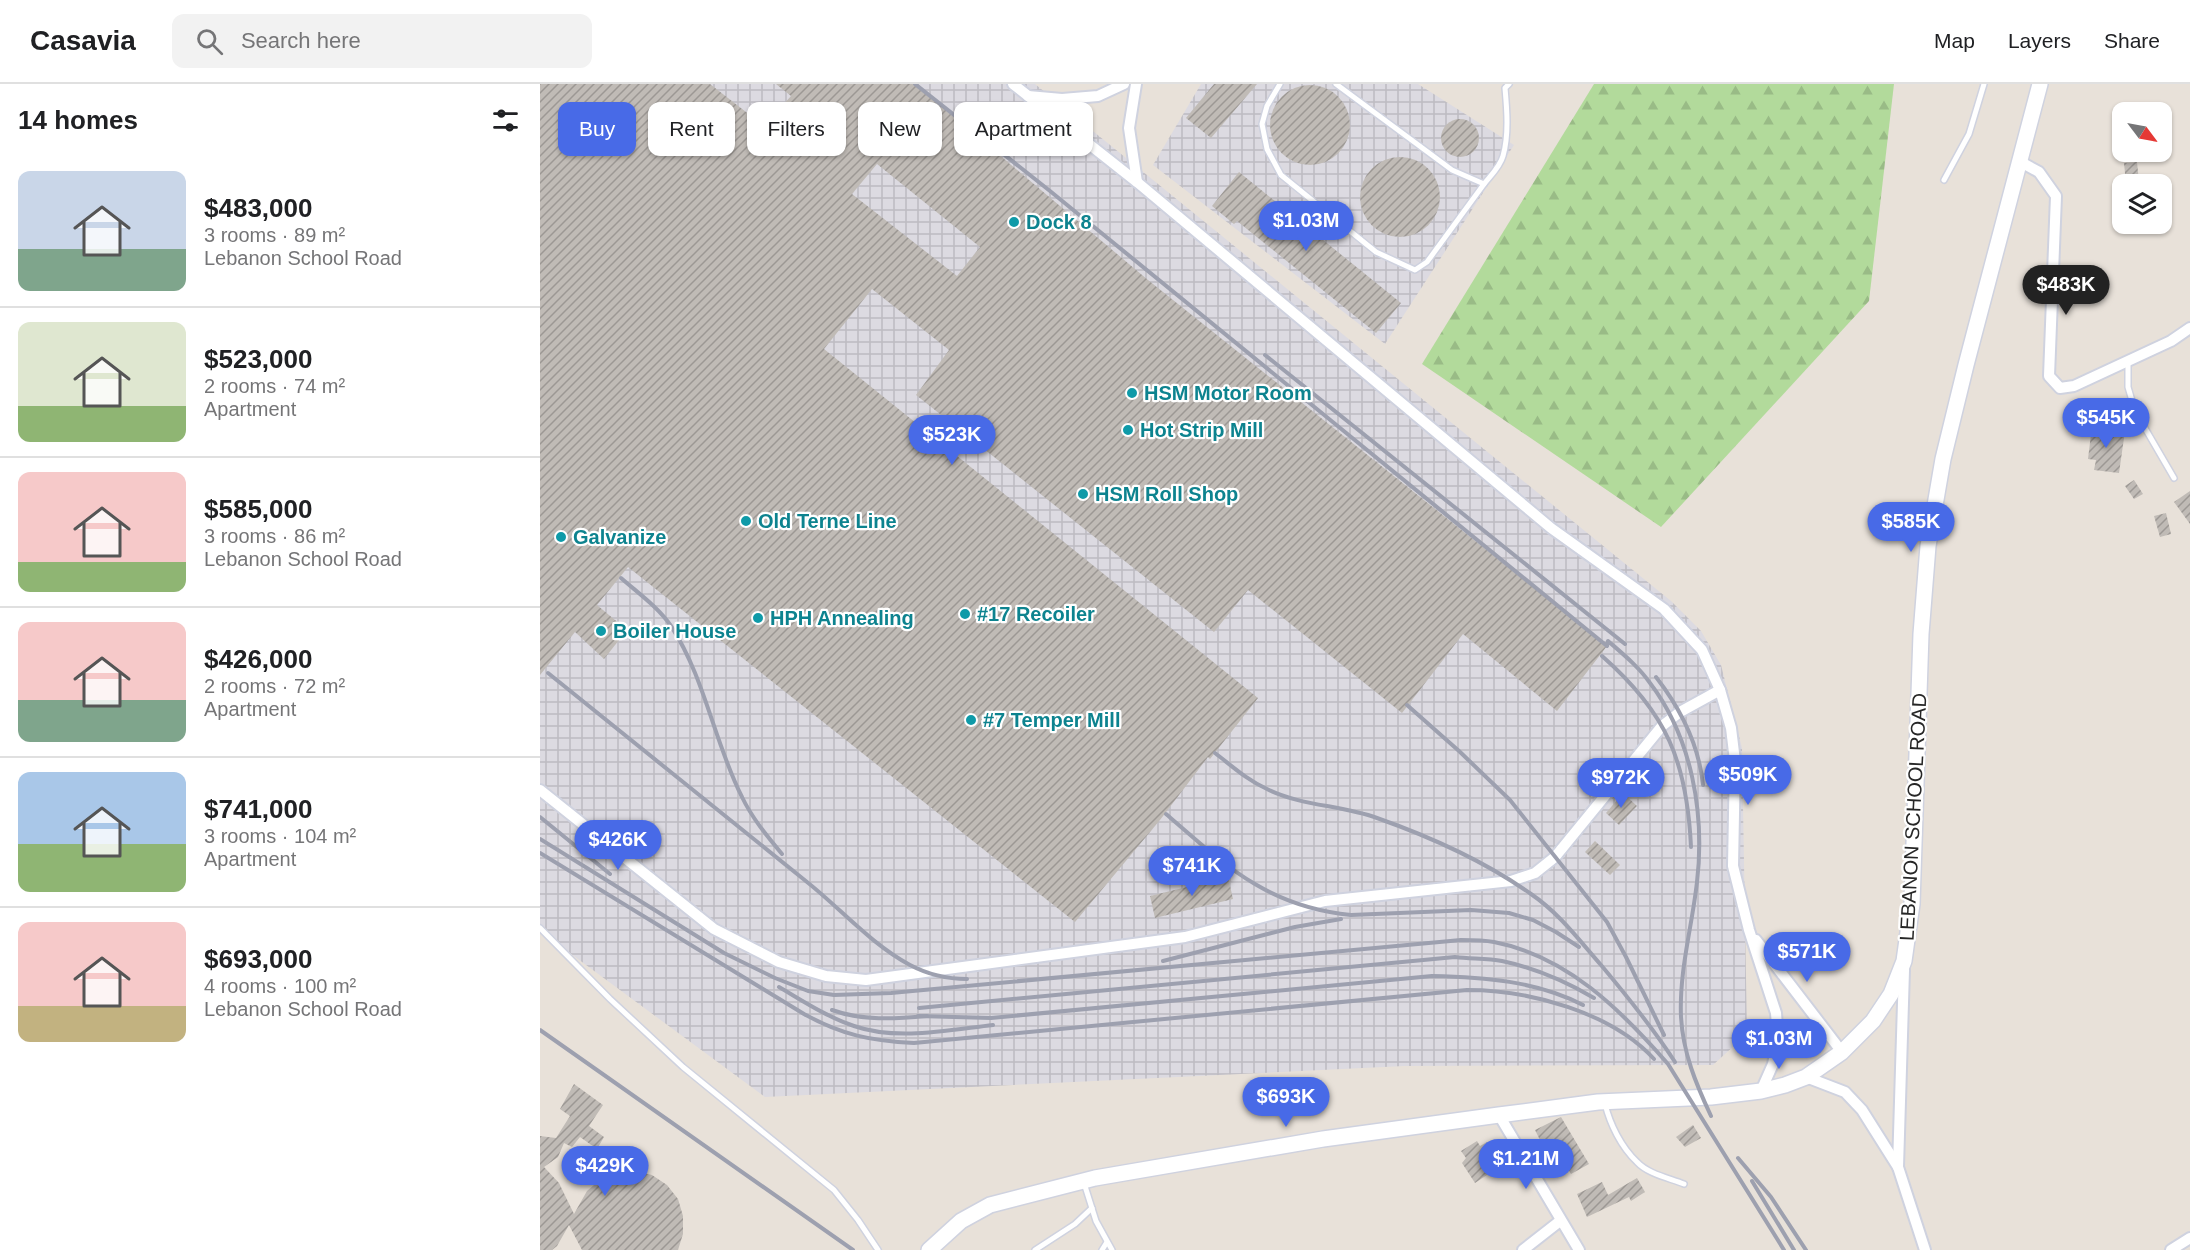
<!DOCTYPE html>
<meta charset="utf-8">
<style>
:root{--surface:#fff;--page:#f2f2f2;--text:#202124;--muted:#757577;--line:#e0e0e0;--accent:#486ae7}
body{margin:0;font-family:Helvetica,sans-serif;background:var(--page);color:var(--text);height:100vh;display:flex;flex-direction:column;font-size:22px;white-space:nowrap}
*{box-sizing:border-box;margin:0}
p{font-size:20px;color:var(--muted)}
.icon{flex:none;width:33px;height:33px;fill:none;stroke:currentColor;stroke-width:2;stroke-linecap:round;stroke-linejoin:round}
.map{position:relative;flex:1;overflow:hidden}
.side{display:flex;flex-direction:column;background:var(--surface);width:540px}
.side>*{flex:none}
.hud{position:absolute;left:18px;top:18px;width:570px;height:54px;display:flex;gap:12px}
.needle{width:39px;rotate:122deg}
.buttons{position:absolute;left:1572px;top:18px;display:grid;gap:12px}
.buttons a{display:grid;place-items:center;width:60px;height:60px;border-radius:12px;background:var(--surface);box-shadow:0 2px 4px #0004;font-size:30px}
.price{position:absolute;translate:-50% -51px;padding:0 14px;border-radius:21px;background:var(--accent);color:#fff;font-size:20px;line-height:39px;filter:drop-shadow(0 2px 3px #0008)}
.price::after{content:'';position:absolute;left:50%;top:36px;width:18px;height:14px;margin-left:-9px;background:inherit;clip-path:polygon(0 0,100% 0,50% 100%)}
.price.on{background:#222;color:#fff}
ul{padding:0;list-style:none}
li{display:flex;align-items:center;gap:18px;height:150px;padding:0 18px}
li+li{border-top:2px solid var(--line)}
li span{display:grid;place-items:center;flex:none;width:168px;height:120px;border-radius:12px;color:#555}
li>.icon{margin-inline-start:auto}
span .icon{width:72px;height:72px;fill:#fffc;stroke-width:1}
li b{font-size:26px}
h2{display:flex;justify-content:space-between;align-items:center;height:72px;padding:0 18px;font-size:26px}
.chip{padding:0 21px;border-radius:12px;background:var(--surface);box-shadow:0 2px 4px #0004;font-size:21px;line-height:54px}
.chip.on{background:var(--accent);color:#fff}
header{display:flex;align-items:center;gap:36px;box-sizing:border-box;height:84px;padding:0 30px;background:var(--surface);border-bottom:2px solid var(--line)}
header strong{font-size:28px}
nav{display:flex;gap:33px;margin-inline-start:auto;font-size:21px}
.search{width:420px;height:54px;background:var(--page);display:flex;align-items:center;gap:15px;box-sizing:border-box;padding:0 21px;border-radius:12px;color:var(--muted);font-size:22px}
main{display:flex;flex:1;min-height:0}
.map>svg:first-child{display:block}
</style>
<header>
<strong>Casavia</strong>
<div class="search"><svg class="icon" aria-label="search" viewBox="0 0 24 24"><circle cx="10" cy="10" r="6"/><path d="M15 15l6 6"/></svg>Search here</div>
<nav><a>Map</a><a>Layers</a><a>Share</a></nav>
</header>
<main>
<section class="side">
<h2>14 homes<svg class="icon" aria-label="filters" viewBox="0 0 24 24"><path d="M4 7h16M4 17h16"/><circle cx="9" cy="7" r="2"/><circle cx="15" cy="17" r="2"/></svg></h2>
<ul>
<li><span style="background:linear-gradient(#c9d6e8 65%,#7fa58c 0)"><svg class="icon" aria-label="home" viewBox="0 0 24 24"><path d="M3 11l9-7 9 7M6 9v11h12V9"/></svg></span><div><b>$483,000</b><p>3 rooms · 89 m²</p><p>Lebanon School Road</p></div></li>
<li><span style="background:linear-gradient(#dfe7d0 70%,#8fb573 0)"><svg class="icon" aria-label="home" viewBox="0 0 24 24"><path d="M3 11l9-7 9 7M6 9v11h12V9"/></svg></span><div><b>$523,000</b><p>2 rooms · 74 m²</p><p>Apartment</p></div></li>
<li><span style="background:linear-gradient(#f6c9c9 75%,#8fb573 0)"><svg class="icon" aria-label="home" viewBox="0 0 24 24"><path d="M3 11l9-7 9 7M6 9v11h12V9"/></svg></span><div><b>$585,000</b><p>3 rooms · 86 m²</p><p>Lebanon School Road</p></div></li>
<li><span style="background:linear-gradient(#f6c9c9 65%,#7fa58c 0)"><svg class="icon" aria-label="home" viewBox="0 0 24 24"><path d="M3 11l9-7 9 7M6 9v11h12V9"/></svg></span><div><b>$426,000</b><p>2 rooms · 72 m²</p><p>Apartment</p></div></li>
<li><span style="background:linear-gradient(#a9c7e8 60%,#8fb573 0)"><svg class="icon" aria-label="home" viewBox="0 0 24 24"><path d="M3 11l9-7 9 7M6 9v11h12V9"/></svg></span><div><b>$741,000</b><p>3 rooms · 104 m²</p><p>Apartment</p></div></li>
<li><span style="background:linear-gradient(#f6c9c9 70%,#c2b280 0)"><svg class="icon" aria-label="home" viewBox="0 0 24 24"><path d="M3 11l9-7 9 7M6 9v11h12V9"/></svg></span><div><b>$693,000</b><p>4 rooms · 100 m²</p><p>Lebanon School Road</p></div></li>
</ul>
</section>
<div class="map">
<svg width="1650" height="1166" viewBox="0 0 1650 1166">
<defs>
<pattern id="industrial-grid" width="8" height="8" patternUnits="userSpaceOnUse" patternTransform="scale(1.5)"><rect width="8" height="8" fill="#dcdae1"/><path d="M0 4h8M4 0v8" fill="none" stroke="#bdbbc1"/></pattern>
<pattern id="forest-firs" width="22" height="20" patternUnits="userSpaceOnUse" patternTransform="scale(1.5)"><rect width="22" height="20" fill="#b2da9b"/><path d="M5 1l3.5 6h-7zM16 11l3.5 6h-7z" fill="#99bb86"/></pattern>
<pattern id="building-hatch" width="6" height="6" patternUnits="userSpaceOnUse" patternTransform="scale(1.5)"><rect width="6" height="6" fill="#c0bbb6"/><path d="M-1 1l2-2M0 6l6-6M5 7l2-2" fill="none" stroke="#9c9894"/></pattern>
</defs>
<rect width="100%" height="100%" fill="#e8e1d9"/>
<g fill="url(#industrial-grid)">
<path d="M0,0H495L1131,517L1161,547L1181,581L1202,664L1207,950L1173,981L864,982L225,1013L0,847Z"/>
<path d="M661,0H878L974,61L845,260L613,81Z"/>
</g>
<path fill="url(#forest-firs)" d="M1054,0H1354L1329,217L1121,443L882,280Z"/>
<g fill="url(#building-hatch)" fill-rule="evenodd">
<path d="M0,0H170L224,42L251,12L236,0H375L608,196L1067,562L1017,627L923,550L862,629L708,506L674,548L376,311L409,266L332,205L284,265L718,614L670,675L668,673L620,736L535,838L88,483L57,521L87,546L64,575L35,548L0,591ZM337,80L440,163L417,192L312,110Z"/>
<path d="M674,0H717L671,54L646,34Z"/>
<circle cx="770" cy="41" r="40"/>
<circle cx="920" cy="54" r="19"/>
<circle cx="860" cy="113" r="40"/>
<path d="M1597,78L1599,98L1586,99L1584,79Z"/>
<path d="M699,88L861,219L836,249L697,137L694,140L672,122Z"/>
<path d="M1552,342L1585,347L1579,389L1554,386L1556,376L1548,375Z"/>
<path d="M1594,396L1603,410L1594,415L1585,402Z"/>
<path d="M1650,407V440L1634,418Z"/>
<path d="M1626,429L1631,450L1620,453L1614,432Z"/>
<path d="M1083,709L1097,722L1079,741L1066,729Z"/>
<path d="M1055,757L1080,781L1070,791L1045,768Z"/>
<path d="M688,793L693,815L615,834L610,812Z"/>
<path d="M34,1000L63,1021L49,1042L64,1053L57,1065L40,1053L32,1063L24,1059L18,1073L4,1083L19,1099L34,1130L47,1107L61,1095L77,1088L95,1087L112,1091L127,1101L138,1115L143,1132V1150L138,1166H42L29,1141L17,1162L12,1166H0V1052L16,1054L30,1032L20,1025Z"/>
<path d="M1021,1033L1049,1080L1031,1090L1013,1059L1004,1064L995,1046Z"/>
<path d="M1153,1041L1161,1054L1145,1063L1136,1053Z"/>
<path d="M937,1057L940,1062L947,1058L962,1081L935,1099L922,1079L926,1074L921,1067Z"/>
<path d="M1097,1094L1105,1108L1091,1117L1089,1113L1047,1133L1037,1110L1062,1098L1068,1111Z"/>
</g>
<g fill="none" stroke-linecap="round" stroke-linejoin="round">
<g stroke="#cfd2df" stroke-width="8">
<g id="lane">
<path d="M740,0L727,22L722,40L727,65L741,91L836,168L875,186L887,178L944,100"/>
<path d="M796,0L912,86L944,100C951,91 960,83 963,72C969,51 967,26 965,4L969,0"/>
<path d="M1404,96L1429,50L1444,0"/>
<path d="M1588,277V303L1595,327L1634,394"/>
<path d="M0,844L70,915L143,983L294,1106L318,1136L338,1166"/>
<path d="M1065,1020C1070,1040 1081,1063 1097,1078C1108,1090 1129,1094 1144,1100"/>
<path d="M544,1099L556,1137L572,1166"/>
<path d="M495,1166L535,1140L552,1124"/>
<path d="M562,1166L567,1158"/>
</g>
</g>
<g stroke="#cfd2df" stroke-width="14">
<g id="street">
<path d="M596,0L589,44L597,98"/>
<path d="M488,12L522,15L558,12L584,0"/>
<path d="M1479,77L1499,88L1516,112L1509,292L1520,304L1534,302L1631,257L1650,244"/>
<path d="M1180,606L1191,644L1195,677L1193,782L1209,846L1236,929L1238,955L1233,980L1221,1007"/>
<path d="M0,706L174,845L239,878L286,892L326,896L645,853L785,817L971,797L995,789L1015,773L1122,642L1140,628L1180,606L1162,566L1124,525L1011,444L597,98L473,0"/>
<path d="M1216,856L1302,968"/>
<path d="M1364,886L1358,1083L1385,1166"/>
<path d="M1266,993L1305,1008L1322,1026L1358,1083"/>
<path d="M959,1031L1039,1166"/>
<path d="M983,1166L1020,1137"/>
<path d="M1631,1166L1650,1154"/>
</g>
</g>
<g stroke="#cfd2df" stroke-width="18">
<path id="secondary" d="M389,1166L421,1137L450,1121L555,1094L783,1055L959,1031L1058,1018L1171,1013L1221,1007L1245,1001L1266,993L1302,968L1333,937L1351,910L1364,877L1372,820L1381,550L1388,462L1403,375L1426,281L1500,0"/>
</g>
<use href="#lane" stroke="#fff" stroke-width="5"/>
<use href="#street" stroke="#fff" stroke-width="10"/>
<use href="#secondary" stroke="#fff" stroke-width="15"/>
<g stroke="#9da0af" stroke-width="4">
<path d="M375,0L510,107L1067,562L1068,557C1083,570 1099,583 1110,599C1152,654 1165,730 1157,798C1152,843 1139,887 1141,933C1143,969 1156,1000 1171,1032"/>
<path d="M725,271L1085,560"/>
<path d="M81,494C98,509 118,523 131,542C165,594 174,658 202,713C212,734 227,752 242,770"/>
<path d="M1062,572C1127,629 1147,678 1151,763"/>
<path d="M8,589C94,659 181,728 267,798C301,825 331,860 370,881C387,890 407,895 427,895"/>
<path d="M1116,593C1140,624 1159,661 1163,701"/>
<path d="M867,621L919,667L970,716L1067,838L1086,873L1124,951"/>
<path d="M675,669C692,682 707,696 727,705C761,722 801,721 837,734C891,753 943,776 991,810C1019,829 1039,856 1061,881C1087,912 1113,944 1135,978"/>
<path d="M626,730C686,782 728,823 811,831L931,826L969,829L993,836L1016,848L1039,863"/>
<path d="M0,733L70,790"/>
<path d="M0,755L184,869L235,894L268,907L294,911L351,909L921,856C932,856 943,856 954,858C1027,872 1081,926 1128,980L1244,1166"/>
<path d="M0,769L264,930C302,951 331,957 374,959L927,906C989,906 1071,928 1114,975"/>
<path d="M623,877L755,843L801,835"/>
<path d="M239,903C263,917 287,933 314,942C357,957 409,946 453,941"/>
<path d="M379,924L915,873C931,875 947,874 962,877C995,884 1025,897 1054,914"/>
<path d="M292,926C322,937 355,935 387,932"/>
<path d="M378,932L451,934L892,892C943,893 997,897 1043,921"/>
<path d="M0,946L313,1166"/>
<path d="M1198,1074L1231,1113L1266,1166"/>
<path d="M1212,1097L1254,1166"/>
</g>
</g>
<g fill="#0f9aa8" stroke="#fff" stroke-width="2">
<circle cx="474" cy="138" r="6"/>
<circle cx="592" cy="309" r="6"/>
<circle cx="588" cy="346" r="6"/>
<circle cx="543" cy="410" r="6"/>
<circle cx="206" cy="437" r="6"/>
<circle cx="21" cy="453" r="6"/>
<circle cx="425" cy="530" r="6"/>
<circle cx="218" cy="534" r="6"/>
<circle cx="61" cy="547" r="6"/>
<circle cx="431" cy="636" r="6"/>
</g>
<g text-anchor="middle" stroke-width="4.5" stroke-linejoin="round" paint-order="stroke">
<g font-size="20" font-weight="bold" fill="#0d838f" stroke="#fff" text-anchor="start">
<text x="486" y="145">Dock 8</text>
<text x="604" y="316">HSM Motor Room</text>
<text x="600" y="353">Hot Strip Mill</text>
<text x="555" y="417">HSM Roll Shop</text>
<text x="218" y="444">Old Terne Line</text>
<text x="33" y="460">Galvanize</text>
<text x="437" y="537">#17 Recoiler</text>
<text x="230" y="541">HPH Annealing</text>
<text x="73" y="554">Boiler House</text>
<text x="443" y="643">#7 Temper Mill</text>
</g>
<g font-size="20" fill="#272727" stroke="#fff">
<text transform="translate(1373 733) rotate(-87)" y="7">LEBANON SCHOOL ROAD</text>
</g>
</g>
</svg>
<div class="buttons">
<a><svg class="needle" viewBox="-14 -14 28 28"><path d="M0-13l5 13h-10z" fill="#e53935"/><path d="M0 13l5-13h-10z" fill="#757577"/></svg></a>
<a><svg class="icon" aria-label="layers" viewBox="0 0 24 24"><path d="M12 4l9 5-9 5-9-5zM3 14l9 5 9-5"/></svg></a>
</div>
<b class="price" style="left:766px;top:168px">$1.03M</b>
<b class="price on" style="left:1526px;top:232px">$483K</b>
<b class="price" style="left:1566px;top:365px">$545K</b>
<b class="price" style="left:412px;top:382px">$523K</b>
<b class="price" style="left:1371px;top:469px">$585K</b>
<b class="price" style="left:1208px;top:722px">$509K</b>
<b class="price" style="left:1081px;top:725px">$972K</b>
<b class="price" style="left:78px;top:787px">$426K</b>
<b class="price" style="left:652px;top:813px">$741K</b>
<b class="price" style="left:1267px;top:899px">$571K</b>
<b class="price" style="left:1239px;top:986px">$1.03M</b>
<b class="price" style="left:746px;top:1044px">$693K</b>
<b class="price" style="left:986px;top:1106px">$1.21M</b>
<b class="price" style="left:65px;top:1113px">$429K</b>
<div class="hud">
<a class="chip on">Buy</a>
<a class="chip">Rent</a>
<a class="chip">Filters</a>
<a class="chip">New</a>
<a class="chip">Apartment</a>
</div>
</div>
</main>
